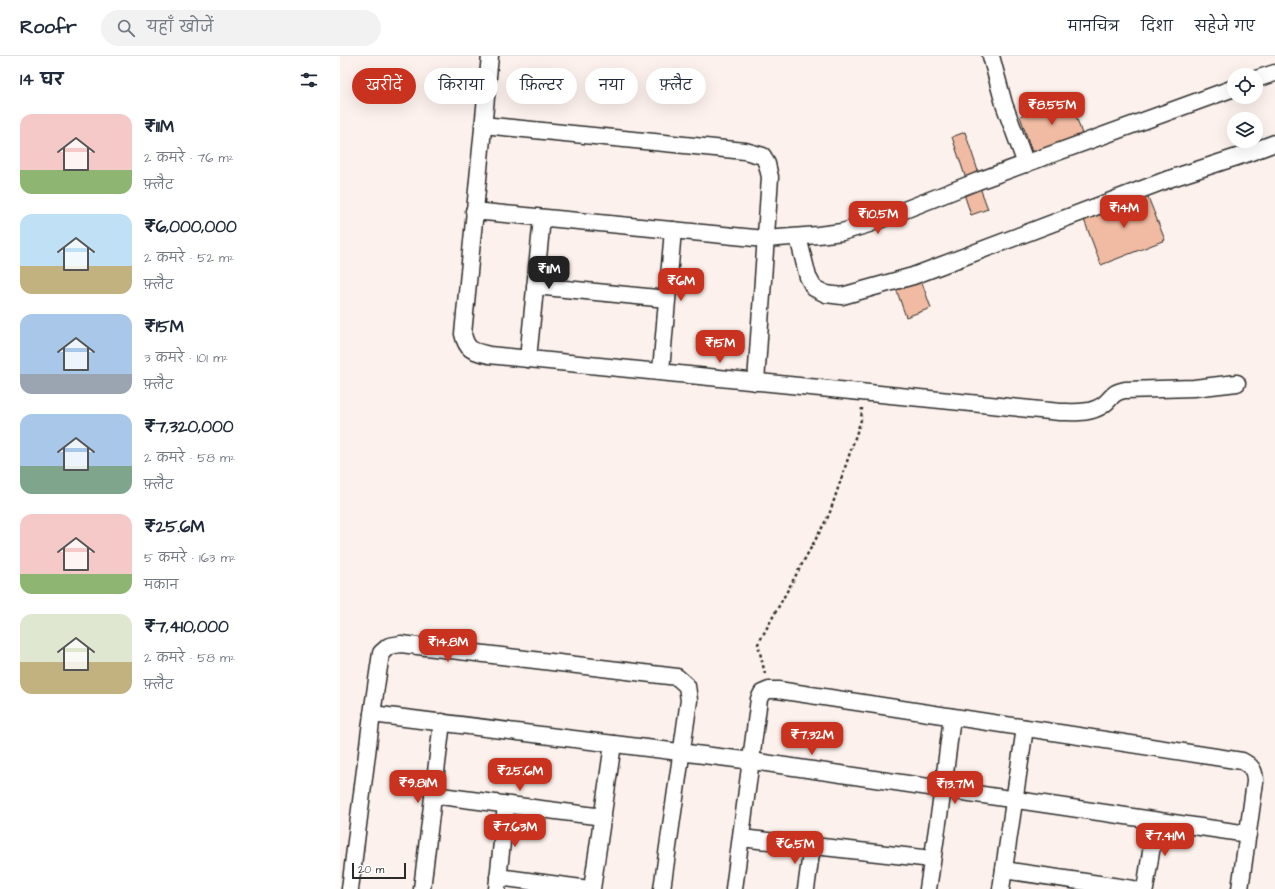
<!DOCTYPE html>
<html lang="hi">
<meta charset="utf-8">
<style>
:root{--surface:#fff;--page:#f2f2f3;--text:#1f2937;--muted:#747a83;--line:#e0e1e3;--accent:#c8321e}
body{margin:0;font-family:"Architects Daughter","Playpen Sans Deva",sans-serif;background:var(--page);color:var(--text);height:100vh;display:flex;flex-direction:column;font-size:15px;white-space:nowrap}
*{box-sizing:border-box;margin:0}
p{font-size:13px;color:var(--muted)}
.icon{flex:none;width:22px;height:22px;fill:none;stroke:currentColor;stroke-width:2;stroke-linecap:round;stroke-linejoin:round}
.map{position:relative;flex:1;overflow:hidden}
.details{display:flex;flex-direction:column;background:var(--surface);width:340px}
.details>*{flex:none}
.hud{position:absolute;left:12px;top:12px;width:380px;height:36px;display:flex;gap:8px}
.fabs{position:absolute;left:887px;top:12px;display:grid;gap:8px}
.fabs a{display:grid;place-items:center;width:36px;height:36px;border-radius:50%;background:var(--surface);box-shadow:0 4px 16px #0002;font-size:20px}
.scale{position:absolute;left:12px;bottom:10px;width:54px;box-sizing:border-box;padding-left:4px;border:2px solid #2b2b2b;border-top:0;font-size:11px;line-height:14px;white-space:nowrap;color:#2b2b2b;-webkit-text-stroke:3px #fff;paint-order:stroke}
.price{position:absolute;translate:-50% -34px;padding:0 9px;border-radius:8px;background:var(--accent);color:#fff;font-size:13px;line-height:26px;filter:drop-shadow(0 1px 2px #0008)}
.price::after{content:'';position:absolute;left:50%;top:24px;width:12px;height:9px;margin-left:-6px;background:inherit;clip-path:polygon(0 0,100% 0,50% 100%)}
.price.on{background:#222;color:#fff}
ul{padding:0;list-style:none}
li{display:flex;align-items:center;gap:12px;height:100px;padding:0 20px}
li span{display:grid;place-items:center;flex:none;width:112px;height:80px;border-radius:12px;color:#555}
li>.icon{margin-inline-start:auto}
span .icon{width:48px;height:48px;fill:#fffc;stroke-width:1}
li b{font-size:17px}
h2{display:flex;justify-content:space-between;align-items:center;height:48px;padding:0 20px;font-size:17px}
.tag{padding:0 14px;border-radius:18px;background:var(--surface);box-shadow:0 4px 16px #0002;font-size:14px;line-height:36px}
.tag.on{background:var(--accent);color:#fff}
header{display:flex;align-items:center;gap:24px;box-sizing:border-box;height:56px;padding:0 20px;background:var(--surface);border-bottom:1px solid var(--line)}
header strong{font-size:19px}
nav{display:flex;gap:22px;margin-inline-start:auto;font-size:14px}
.search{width:280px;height:36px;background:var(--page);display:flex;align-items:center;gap:10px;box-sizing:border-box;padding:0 14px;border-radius:22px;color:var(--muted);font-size:15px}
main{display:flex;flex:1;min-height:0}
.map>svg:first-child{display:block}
</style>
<header>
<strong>Roofr</strong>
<div class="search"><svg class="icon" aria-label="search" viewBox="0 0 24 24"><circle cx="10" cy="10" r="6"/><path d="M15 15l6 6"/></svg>यहाँ खोजें</div>
<nav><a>मानचित्र</a><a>दिशा</a><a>सहेजे गए</a></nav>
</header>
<main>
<section class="details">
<h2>14 घर<svg class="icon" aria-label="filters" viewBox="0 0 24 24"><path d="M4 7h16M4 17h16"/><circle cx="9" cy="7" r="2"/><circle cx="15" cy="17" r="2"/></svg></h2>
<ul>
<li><span style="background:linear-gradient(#f6c9c9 70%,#8fb573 0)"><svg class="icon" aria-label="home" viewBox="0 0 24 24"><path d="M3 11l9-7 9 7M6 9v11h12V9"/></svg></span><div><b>₹11M</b><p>2 कमरे · 76 m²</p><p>फ़्लैट</p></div></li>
<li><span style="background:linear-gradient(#bfe0f5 65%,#c2b280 0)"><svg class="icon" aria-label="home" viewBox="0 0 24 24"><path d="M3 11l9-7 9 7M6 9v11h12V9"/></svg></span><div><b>₹6,000,000</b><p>2 कमरे · 52 m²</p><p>फ़्लैट</p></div></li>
<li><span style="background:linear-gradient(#a9c7e8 75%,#9aa5b1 0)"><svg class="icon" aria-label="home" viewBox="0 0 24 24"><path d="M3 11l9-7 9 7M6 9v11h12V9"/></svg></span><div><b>₹15M</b><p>3 कमरे · 101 m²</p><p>फ़्लैट</p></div></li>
<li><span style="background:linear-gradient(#a9c7e8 65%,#7fa58c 0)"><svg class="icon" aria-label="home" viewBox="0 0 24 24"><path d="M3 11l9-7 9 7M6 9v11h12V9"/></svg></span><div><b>₹7,320,000</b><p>2 कमरे · 58 m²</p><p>फ़्लैट</p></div></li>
<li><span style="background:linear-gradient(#f6c9c9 75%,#8fb573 0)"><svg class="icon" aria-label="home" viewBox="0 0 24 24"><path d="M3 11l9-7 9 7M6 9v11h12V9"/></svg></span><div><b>₹25.6M</b><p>5 कमरे · 163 m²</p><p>मकान</p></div></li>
<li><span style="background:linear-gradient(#dfe7d0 60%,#c2b280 0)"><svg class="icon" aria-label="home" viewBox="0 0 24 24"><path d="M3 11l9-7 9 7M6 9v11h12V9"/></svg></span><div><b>₹7,410,000</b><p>2 कमरे · 58 m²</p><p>फ़्लैट</p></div></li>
</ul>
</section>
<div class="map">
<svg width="935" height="833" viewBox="0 0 935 833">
<rect width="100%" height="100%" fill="#fcf1ec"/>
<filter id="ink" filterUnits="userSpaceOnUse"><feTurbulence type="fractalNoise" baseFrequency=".025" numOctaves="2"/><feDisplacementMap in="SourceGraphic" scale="8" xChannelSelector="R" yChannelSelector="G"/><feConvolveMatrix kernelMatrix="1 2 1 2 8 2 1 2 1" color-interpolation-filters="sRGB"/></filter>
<g filter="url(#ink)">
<g fill="#f0bba2" stroke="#2b2b2b">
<path d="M730,42L743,81L693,99L680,60Z"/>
<path d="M625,76L639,118L626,123L612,81Z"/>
<path d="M639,129L648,153L631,159L623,135Z"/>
<path d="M806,136L825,184L761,209L743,161Z"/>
<path d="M580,221L591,252L566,261L555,230Z"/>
</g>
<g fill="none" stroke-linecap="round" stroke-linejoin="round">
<g stroke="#2b2b2b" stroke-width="19">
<g id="minor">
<path d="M150,0L123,278C127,295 133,295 149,299L720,356C734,356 750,358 763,349C773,342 770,337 785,334L854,332L897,327"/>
<path d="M651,0L664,48L686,108"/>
<path d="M916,23L935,17"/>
<path d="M143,69L405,95L423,100L427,108L430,121L416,326"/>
<path d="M134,155L425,183L478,179L502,176L529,168L638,125L894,32"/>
<path d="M458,181L468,221L474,232L486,238L502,240L573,220L829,123L903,99L935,87"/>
<path d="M195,230L327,243"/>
<path d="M188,303L202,162"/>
<path d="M321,315L333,174"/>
<path d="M32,658L412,705L908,778"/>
<path d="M93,739L263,761"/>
<path d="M401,782L592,803"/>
<path d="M664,814L793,833"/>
<path d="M158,821L249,833"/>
<path d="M10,833L32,658L41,597L49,590L61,588L337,621L347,630L349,644L322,833"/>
<path d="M82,833L102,666"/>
<path d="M157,833L166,749"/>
<path d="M252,833L273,688"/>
<path d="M394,833L419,643L422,637L429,634H438L902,705C912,710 915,715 915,726L900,833"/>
<path d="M466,833L472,790"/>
<path d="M588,833L603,733L612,661"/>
<path d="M661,833L685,672"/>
<path d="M805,833L816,765"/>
</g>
</g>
<path stroke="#2b2b2b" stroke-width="2.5" stroke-dasharray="3 3" stroke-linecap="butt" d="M425,618L418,588L489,459L521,364L522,352"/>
<use href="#minor" stroke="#fff" stroke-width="16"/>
</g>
</g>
</svg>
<div class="fabs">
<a><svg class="icon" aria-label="locate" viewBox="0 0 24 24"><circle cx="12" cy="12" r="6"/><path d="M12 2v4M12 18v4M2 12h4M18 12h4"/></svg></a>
<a><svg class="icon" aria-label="layers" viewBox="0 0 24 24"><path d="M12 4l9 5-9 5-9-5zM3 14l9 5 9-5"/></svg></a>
</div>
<div class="scale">20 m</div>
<b class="price" style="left:712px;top:70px">₹8.55M</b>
<b class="price" style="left:784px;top:173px">₹14M</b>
<b class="price" style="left:538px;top:179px">₹10.5M</b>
<b class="price on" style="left:209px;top:234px">₹11M</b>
<b class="price" style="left:341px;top:246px">₹6M</b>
<b class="price" style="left:380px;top:308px">₹15M</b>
<b class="price" style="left:108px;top:607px">₹14.8M</b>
<b class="price" style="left:472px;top:700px">₹7.32M</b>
<b class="price" style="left:180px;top:736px">₹25.6M</b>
<b class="price" style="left:78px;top:748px">₹9.81M</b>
<b class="price" style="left:615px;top:749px">₹13.7M</b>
<b class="price" style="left:175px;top:792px">₹7.63M</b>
<b class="price" style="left:825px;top:801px">₹7.41M</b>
<b class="price" style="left:455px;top:809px">₹6.5M</b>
<div class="hud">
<a class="tag on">खरीदें</a>
<a class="tag">किराया</a>
<a class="tag">फ़िल्टर</a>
<a class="tag">नया</a>
<a class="tag">फ़्लैट</a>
</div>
</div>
</main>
